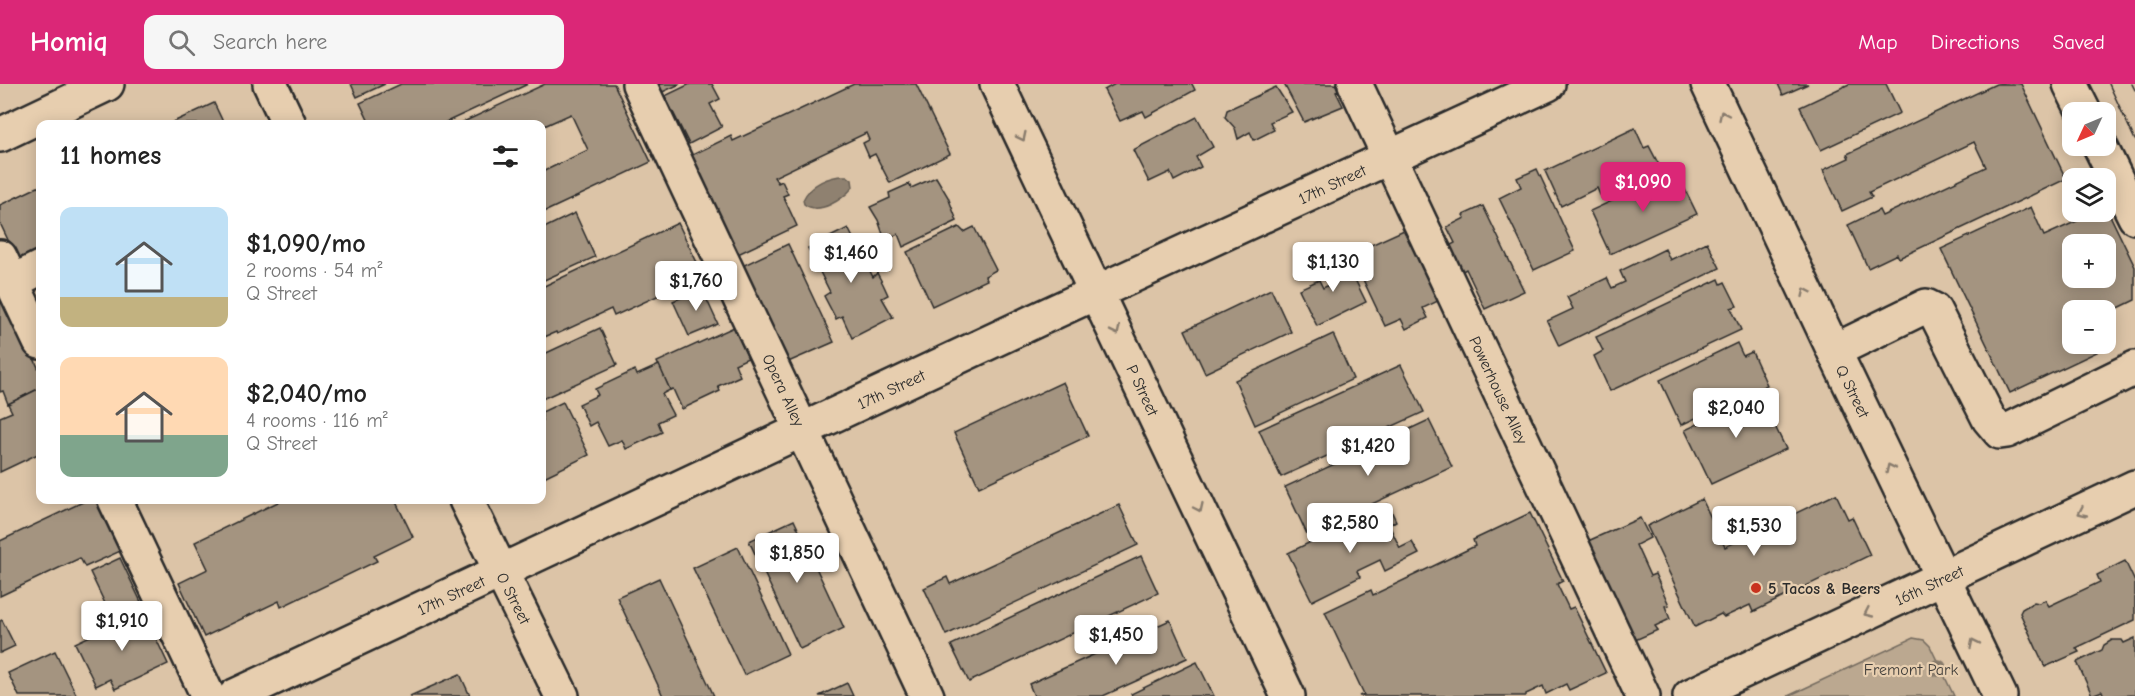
<!DOCTYPE html>
<meta charset="utf-8">
<style>
:root{--surface:#fff;--page:#f6f6f6;--text:#222;--muted:#767676;--accent:#db2777}
body{margin:0;font-family:"Comic Neue",sans-serif;background:var(--page);color:var(--text);height:100vh;display:flex;flex-direction:column;font-size:22px;white-space:nowrap}
*{box-sizing:border-box;margin:0}
p{font-size:20px;color:var(--muted)}
.icon{flex:none;width:33px;height:33px;fill:none;stroke:currentColor;stroke-width:2;stroke-linecap:round;stroke-linejoin:round}
.map{position:relative;flex:1;overflow:hidden}
.side{position:absolute;left:36px;top:36px;width:510px;height:384px;display:flex;flex-direction:column;background:var(--surface);border-radius:12px;box-shadow:0 3px 15px #0003}
.side>*{flex:none}
.needle{width:39px;rotate:226deg}
.buttons{position:absolute;left:2062px;top:18px;display:grid;gap:12px}
.buttons a{display:grid;place-items:center;width:54px;height:54px;border-radius:12px;background:var(--surface);box-shadow:0 3px 15px #0003;font-size:30px}
.price{position:absolute;translate:-50% -51px;padding:0 14px;border-radius:6px;background:#fff;color:#222;font-size:20px;line-height:39px;filter:drop-shadow(0 2px 3px #0008)}
.price::after{content:'';position:absolute;left:50%;top:36px;width:18px;height:14px;margin-left:-9px;background:inherit;clip-path:polygon(0 0,100% 0,50% 100%)}
.price.on{background:var(--accent);color:#fff}
ul{padding:0;list-style:none}
li{display:flex;align-items:center;gap:18px;height:150px;padding:0 24px}
li span{display:grid;place-items:center;flex:none;width:168px;height:120px;border-radius:12px;color:#555}
li>.icon{margin-inline-start:auto}
span .icon{width:72px;height:72px;fill:#fffc;stroke-width:1}
li b{font-size:26px}
h2{display:flex;justify-content:space-between;align-items:center;height:72px;padding:0 24px;font-size:26px}
header{display:flex;align-items:center;gap:36px;box-sizing:border-box;height:84px;padding:0 30px;background:var(--accent);color:#fff}
header strong{font-size:28px}
nav{display:flex;gap:33px;margin-inline-start:auto;font-size:21px}
.search{width:420px;height:54px;background:var(--page);display:flex;align-items:center;gap:15px;box-sizing:border-box;padding:0 21px;border-radius:12px;color:var(--muted);font-size:22px}
.map>svg:first-child{display:block}
</style>
<header>
<strong>Homiq</strong>
<div class="search"><svg class="icon" aria-label="search" viewBox="0 0 24 24"><circle cx="10" cy="10" r="6"/><path d="M15 15l6 6"/></svg>Search here</div>
<nav><a>Map</a><a>Directions</a><a>Saved</a></nav>
</header>
<div class="map">
<svg width="2135" height="612" viewBox="0 0 2135 612">
<rect width="100%" height="100%" fill="#dcc4a7"/>
<filter id="ink" filterUnits="userSpaceOnUse"><feTurbulence type="fractalNoise" baseFrequency=".0167" numOctaves="2"/><feDisplacementMap in="SourceGraphic" scale="12" xChannelSelector="R" yChannelSelector="G"/><feConvolveMatrix kernelMatrix="1 2 1 2 8 2 1 2 1" color-interpolation-filters="sRGB"/></filter>
<g filter="url(#ink)">
<path fill="#bba890" stroke="#736a5e" stroke-width="1.5" d="M1913,554L1924,556L1930,562L1954,612H1788Z"/>
<path fill="#8f8170" stroke="#675f54" stroke-width="1.5" d="M847,92L852,96L853,103C843,115 819,132 804,120L803,116C810,100 830,91 847,92Z"/>
<g fill="#a49480" stroke="#2b2b2b" stroke-width="1.5" fill-rule="evenodd">
<path d="M351,0H385L357,13Z"/>
<path d="M401,0H528L442,40H370L360,19Z"/>
<path d="M545,0H614L651,78L542,129V88L588,66L571,30L542,43V40H459Z"/>
<path d="M654,0H680L658,10Z"/>
<path d="M690,0H712L720,15L710,20L722,43L689,60L665,12Z"/>
<path d="M854,0H916L950,70L890,99L875,70L869,73L863,59L869,56L866,49L774,93L778,99L782,97L788,110L783,112L797,142L738,170L690,72L731,52L733,57Z"/>
<path d="M1115,0H1192L1195,6L1146,33L1143,27L1120,37L1104,6Z"/>
<path d="M1284,0H1335L1339,7L1336,8L1343,22L1304,38Z"/>
<path d="M1778,0H1808L1783,11Z"/>
<path d="M1849,0H1886L1900,29L1821,66L1800,23Z"/>
<path d="M1996,0H2021L2066,95L1899,174L1897,170L1868,184L1848,141L1879,126L1882,132L1986,83L1974,58L1869,108L1872,113L1842,127L1823,86L1849,74L1847,70Z"/>
<path d="M1276,3L1292,28L1270,38L1274,46L1254,56L1250,48L1238,55L1235,44L1225,33L1227,26Z"/>
<path d="M214,19L224,40H169Z"/>
<path d="M1197,33L1213,63L1196,73L1201,83L1174,97L1170,88L1149,98L1133,66Z"/>
<path d="M1635,44L1644,64L1649,62L1660,83L1600,111L1597,104L1561,122L1545,87Z"/>
<path d="M1537,85L1575,167L1534,186L1499,114L1521,103L1517,94Z"/>
<path d="M1676,87L1697,130L1610,170L1590,127Z"/>
<path d="M936,93L948,113L957,137L903,163L898,150L885,156L878,136L870,123L890,114L889,109L909,100L911,104Z"/>
<path d="M40,102V167L18,177L0,139V121Z"/>
<path d="M1483,122L1524,207L1485,225L1466,185L1461,188L1449,162L1455,159L1447,143L1465,134L1463,131Z"/>
<path d="M2031,123L2044,152L2097,128H2106V123L2135,183V216L2106,230V226H2073V260H2093L2097,268L2010,309L1941,165ZM2073,160H2106V194H2073Z"/>
<path d="M575,129L595,173L542,197V145Z"/>
<path d="M678,139L703,191L614,232L611,225L557,250L556,248L542,254V203Z"/>
<path d="M959,143L964,148L974,143L996,186L985,192L987,196L932,222L907,168Z"/>
<path d="M848,144L873,193L877,189L883,200L888,211L882,214L893,233L852,254L842,232L836,235L824,212L830,208L808,164Z"/>
<path d="M1404,146L1438,217L1423,224L1428,234L1406,245L1401,235L1385,242L1351,170Z"/>
<path d="M1707,158L1720,184L1559,262L1547,237L1573,225L1567,213L1607,194L1612,204L1625,198L1620,187L1665,165L1670,176Z"/>
<path d="M788,160L834,258L786,279L738,184Z"/>
<path d="M1344,173L1366,218L1317,242L1299,205L1319,196L1323,204L1331,200L1323,183Z"/>
<path d="M1719,195L1721,200L1725,198L1737,222L1731,224L1741,246L1610,307L1594,272L1603,267L1596,253Z"/>
<path d="M0,197L40,288V304L8,320L3,307L0,308Z"/>
<path d="M702,205L718,240L689,252L673,217Z"/>
<path d="M1271,205L1291,248L1205,289L1185,246Z"/>
<path d="M734,243L748,274L735,280L740,292L718,302L720,307L682,325L673,305L670,306L657,278Z"/>
<path d="M600,244L617,281L542,315V271Z"/>
<path d="M1333,250L1353,295L1255,341L1235,296Z"/>
<path d="M1737,259L1743,272L1752,268L1767,301L1681,341L1660,296Z"/>
<path d="M659,281L670,306L662,310L673,331L658,338L662,348L626,365L622,356L608,362L596,338L589,342L579,320L598,311L595,305L635,286L637,291Z"/>
<path d="M1401,281L1424,328L1281,393L1259,346Z"/>
<path d="M1063,298L1088,352L979,403L954,349Z"/>
<path d="M40,304V369L0,388V333L12,328L8,320Z"/>
<path d="M1760,311L1786,365L1711,400L1685,346Z"/>
<path d="M563,318L589,371L544,393L542,389V328Z"/>
<path d="M1429,336L1452,383L1307,450L1285,403Z"/>
<path d="M1836,410L1848,435L1852,433L1870,471L1753,528L1750,521L1724,533L1721,530L1695,543L1647,442L1702,415L1725,463Z"/>
<path d="M87,416H101L125,465L85,483L80,474L0,512V457Z"/>
<path d="M282,416H395L413,453L374,472L377,477L281,523L279,517L204,553L179,499L208,485L195,458Z"/>
<path d="M1388,420L1396,437L1389,441L1400,464L1412,458L1419,470L1385,487L1380,476L1357,487L1360,493L1312,517L1288,469L1337,445L1340,452L1365,440L1362,433Z"/>
<path d="M1119,421L1138,461L946,551L924,504L947,493L950,500Z"/>
<path d="M1530,429L1563,497L1557,500L1569,525L1574,523L1606,589L1569,606L1566,600L1546,610L1543,602L1526,610V612H1359L1364,610L1325,528L1371,506L1373,511L1475,462L1473,456Z"/>
<path d="M1640,434L1650,454L1636,461L1650,492L1655,490L1669,521L1665,522L1670,535L1655,542L1658,546L1633,557L1588,457Z"/>
<path d="M794,436L844,544L800,565L749,457Z"/>
<path d="M738,463L788,570L744,591L693,484Z"/>
<path d="M1141,472L1158,509L969,598L951,561Z"/>
<path d="M120,474L141,518L111,532L90,488Z"/>
<path d="M2125,477L2135,498V536L2076,564L2079,568L2045,583L2020,529L2022,525L2034,518L2039,519L2045,516L2049,522L2100,498L2097,491Z"/>
<path d="M659,494L714,612H663L617,513Z"/>
<path d="M143,527L168,580L115,605L110,595L96,602L75,559Z"/>
<path d="M2,536L15,562L0,569V537Z"/>
<path d="M1170,536L1187,574L1103,612H1034L1029,600Z"/>
<path d="M2135,554V611L2104,612L2102,607L2092,611L2077,578L2102,566L2104,561L2112,556H2122L2124,559Z"/>
<path d="M55,567L77,612H19L8,589Z"/>
<path d="M1197,578L1214,612H1132L1131,610Z"/>
<path d="M460,590L470,612H410Z"/>
<path d="M847,599L853,612H819Z"/>
</g>
<g fill="none" stroke-linecap="round" stroke-linejoin="round">
<g stroke="#2b2b2b" stroke-width="38">
<g id="minor">
<path d="M270,0L289,40"/>
<path d="M639,0L927,612"/>
<path d="M1355,0L1643,612"/>
<path d="M2070,0L2084,28"/>
<path d="M0,51L107,0"/>
<path d="M2100,62L2135,133"/>
<path d="M0,173L40,258"/>
<path d="M12,198L40,184"/>
<path d="M1834,267L1926,222L1934,226L1989,335L2000,348L2007,347L2135,284"/>
<path d="M115,416L208,612"/>
<path d="M466,416L562,612"/>
<path d="M235,612L1043,233L1548,0"/>
</g>
</g>
<g stroke="#2b2b2b" stroke-width="38">
<g id="major">
<path d="M997,0L1288,612"/>
<path d="M1708,0L1834,267L2000,612"/>
<path d="M1690,612L2135,403"/>
</g>
</g>
<use href="#minor" stroke="#e7ceaf" stroke-width="33"/>
<use href="#major" stroke="#e7ceaf" stroke-width="33"/>
<g stroke="#2b2b2b" stroke-width="1.5">
<path d="M2109,0L2135,56"/>
<path d="M2132,0L2135,6"/>
</g>
</g>
<circle fill="#877a6b" cx="1938" cy="584" r="9"/>
<defs><path id="oneway-chevron" d="M-2-3.5L2.5 0L-2 3.5" fill="none" stroke-width="1.6" stroke-linecap="round" stroke-linejoin="round" transform="scale(1.5)"/></defs>
<g stroke="#897c6d">
<use href="#oneway-chevron" transform="translate(1723 31) rotate(-115)"/>
<use href="#oneway-chevron" transform="translate(1022 53) rotate(64)"/>
<use href="#oneway-chevron" transform="translate(1806 208) rotate(-115)"/>
<use href="#oneway-chevron" transform="translate(1116 247) rotate(64)"/>
<use href="#oneway-chevron" transform="translate(1890 384) rotate(-116)"/>
<use href="#oneway-chevron" transform="translate(1199 424) rotate(65)"/>
<use href="#oneway-chevron" transform="translate(2082 428) rotate(155)"/>
<use href="#oneway-chevron" transform="translate(1868 529) rotate(155)"/>
<use href="#oneway-chevron" transform="translate(1974 559) rotate(-116)"/>
</g>
</g>
<circle fill="#c8321e" stroke="#e7ceaf" stroke-width="2" cx="1756" cy="504" r="6"/>
<g text-anchor="middle" stroke-width="4.5" stroke-linejoin="round" paint-order="stroke">
<g font-size="16" fill="#2b2b2b" stroke="#e7ceaf">
<text transform="translate(1332 100) rotate(-25)" y="6">17th Street</text>
<text transform="translate(891 305) rotate(-25)" y="6">17th Street</text>
<text transform="translate(784 306) rotate(65)" y="6">Opera Alley</text>
<text transform="translate(1143 306) rotate(65)" y="6">P Street</text>
<text transform="translate(1499 306) rotate(65)" y="6">Powerhouse Alley</text>
<text transform="translate(1853 307) rotate(64)" y="6">Q Street</text>
<text transform="translate(1929 501) rotate(-25)" y="6">16th Street</text>
<text transform="translate(451 511) rotate(-25)" y="6">17th Street</text>
<text transform="translate(514 514) rotate(63)" y="6">O Street</text>
</g>
<g font-size="16" font-weight="bold" fill="#2b2b2b" stroke="#e7ceaf" text-anchor="start">
<text x="1768" y="510">5 Tacos &amp; Beers</text>
</g>
<g font-size="16" fill="#413e3a" stroke="#e7ceaf">
<text x="1911" y="591">Fremont Park</text>
</g>
</g>
</svg>
<div class="buttons">
<a><svg class="needle" viewBox="-14 -14 28 28"><path d="M0-13l5 13h-10z" fill="#e53935"/><path d="M0 13l5-13h-10z" fill="#767676"/></svg></a>
<a><svg class="icon" aria-label="layers" viewBox="0 0 24 24"><path d="M12 4l9 5-9 5-9-5zM3 14l9 5 9-5"/></svg></a>
<a>+</a>
<a>−</a>
</div>
<b class="price on" style="left:1643px;top:129px">$1,090</b>
<b class="price" style="left:851px;top:200px">$1,460</b>
<b class="price" style="left:1333px;top:209px">$1,130</b>
<b class="price" style="left:696px;top:228px">$1,760</b>
<b class="price" style="left:1736px;top:355px">$2,040</b>
<b class="price" style="left:1368px;top:393px">$1,420</b>
<b class="price" style="left:1350px;top:470px">$2,580</b>
<b class="price" style="left:1754px;top:473px">$1,530</b>
<b class="price" style="left:797px;top:500px">$1,850</b>
<b class="price" style="left:122px;top:568px">$1,910</b>
<b class="price" style="left:1116px;top:582px">$1,450</b>
<section class="side">
<h2>11 homes<svg class="icon" aria-label="filters" viewBox="0 0 24 24"><path d="M4 7h16M4 17h16"/><circle cx="9" cy="7" r="2"/><circle cx="15" cy="17" r="2"/></svg></h2>
<ul>
<li><span style="background:linear-gradient(#bfe0f5 75%,#c2b280 0)"><svg class="icon" aria-label="home" viewBox="0 0 24 24"><path d="M3 11l9-7 9 7M6 9v11h12V9"/></svg></span><div><b>$1,090/mo</b><p>2 rooms · 54 m²</p><p>Q Street</p></div></li>
<li><span style="background:linear-gradient(#ffd9b3 65%,#7fa58c 0)"><svg class="icon" aria-label="home" viewBox="0 0 24 24"><path d="M3 11l9-7 9 7M6 9v11h12V9"/></svg></span><div><b>$2,040/mo</b><p>4 rooms · 116 m²</p><p>Q Street</p></div></li>
</ul>
</section>
</div>
